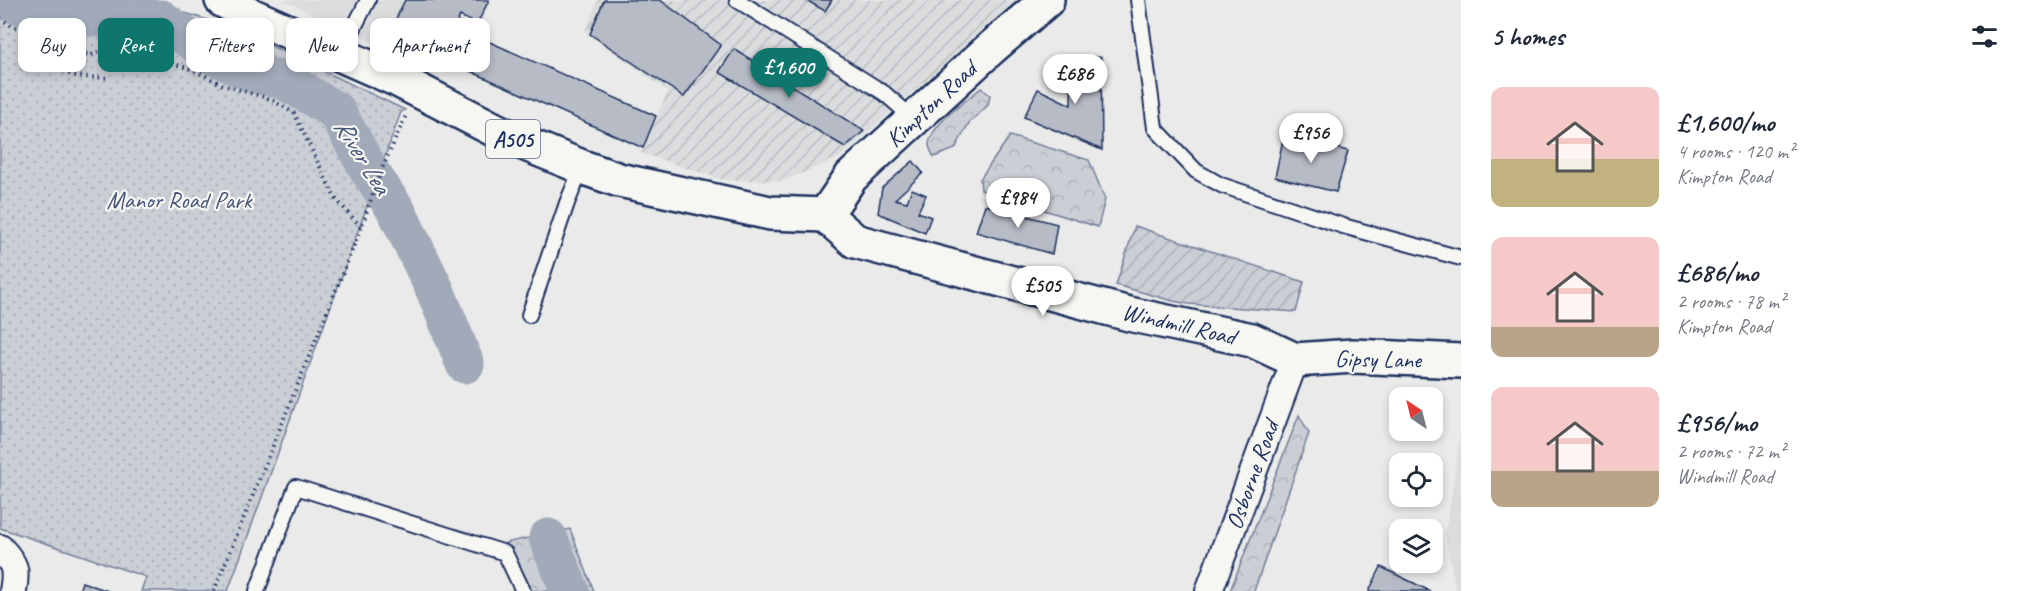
<!DOCTYPE html>
<meta charset="utf-8">
<style>
:root{--surface:#fff;--page:#f2f2f3;--text:#1f2937;--muted:#747a83;--accent:#0f766e}
body{margin:0;font-family:Caveat,sans-serif;background:var(--page);color:var(--text);height:100vh;display:flex;flex-direction:column;font-size:22px;white-space:nowrap}
*{box-sizing:border-box;margin:0}
p{font-size:20px;color:var(--muted)}
.icon{flex:none;width:33px;height:33px;fill:none;stroke:currentColor;stroke-width:2;stroke-linecap:round;stroke-linejoin:round}
.map{position:relative;flex:1;overflow:hidden}
.sheet{display:flex;flex-direction:column;background:var(--surface);width:570px}
.sheet>*{flex:none}
.hud{position:absolute;left:18px;top:18px;width:570px;height:54px;display:flex;gap:12px}
.needle{width:39px;rotate:325deg}
.buttons{position:absolute;left:1389px;top:387px;display:grid;gap:12px}
.buttons a{display:grid;place-items:center;width:54px;height:54px;border-radius:12px;background:var(--surface);box-shadow:0 3px 9px #0003;font-size:30px}
.price{position:absolute;translate:-50% -51px;padding:0 14px;border-radius:21px;background:#fff;color:#222;font-size:20px;line-height:39px;filter:drop-shadow(0 2px 3px #0008)}
.price::after{content:'';position:absolute;left:50%;top:36px;width:18px;height:14px;margin-left:-9px;background:inherit;clip-path:polygon(0 0,100% 0,50% 100%)}
.price.selected{background:var(--accent);color:#fff}
ul{padding:0;list-style:none}
li{display:flex;align-items:center;gap:18px;height:150px;padding:0 30px}
li span{display:grid;place-items:center;flex:none;width:168px;height:120px;border-radius:12px;color:#555}
li>.icon{margin-inline-start:auto}
span .icon{width:72px;height:72px;fill:#fffc;stroke-width:1}
li b{font-size:26px}
h2{display:flex;justify-content:space-between;align-items:center;height:72px;padding:0 30px;font-size:26px}
.pill{padding:0 21px;border-radius:12px;background:var(--surface);box-shadow:0 3px 9px #0003;font-size:21px;line-height:54px}
.pill.selected{background:var(--accent);color:#fff}
main{display:flex;flex:1;min-height:0}
.map>svg:first-child{display:block}
</style>
<main>
<div class="map">
<svg width="1461" height="591" viewBox="0 0 1461 591">
<defs>
<pattern id="industrial-furrows" width="10" height="10" patternUnits="userSpaceOnUse" patternTransform="scale(1.5)"><rect width="10" height="10" fill="#dadcde"/><path d="M-1 1l2-2M0 10L10 0M9 11l2-2" fill="none" stroke="#babdc1"/></pattern>
<pattern id="forest-crowns" width="20" height="18" patternUnits="userSpaceOnUse" patternTransform="scale(1.5)"><rect width="20" height="18" fill="#caced5"/><path d="M2 6a3 3 0 1 1 6 0M12 15a3 3 0 1 1 6 0" fill="none" stroke="#adb1b9"/></pattern>
<pattern id="park-dots" width="8" height="8" patternUnits="userSpaceOnUse" patternTransform="scale(1.5)"><rect width="8" height="8" fill="#caced5"/><path d="M2 2h.1M6 6h.1" fill="none" stroke="#adb1b9" stroke-width="1.8" stroke-linecap="round"/></pattern>
<pattern id="garden-furrows" width="10" height="10" patternUnits="userSpaceOnUse" patternTransform="scale(1.5)"><rect width="10" height="10" fill="#caced5"/><path d="M-1 1l2-2M0 10L10 0M9 11l2-2" fill="none" stroke="#adb1b9"/></pattern>
</defs>
<rect width="100%" height="100%" fill="#e9eae9"/>
<filter id="ink" filterUnits="userSpaceOnUse"><feTurbulence type="fractalNoise" baseFrequency=".0167" numOctaves="2"/><feDisplacementMap in="SourceGraphic" scale="12" xChannelSelector="R" yChannelSelector="G"/><feConvolveMatrix kernelMatrix="1 2 1 2 8 2 1 2 1" color-interpolation-filters="sRGB"/></filter>
<g filter="url(#ink)">
<g fill="#dadcde">
<path d="M283,0H491L479,27L460,19L436,71Z"/>
<path d="M1461,433V591H1456L1445,535Z"/>
</g>
<path fill="url(#industrial-furrows)" d="M598,0H1023L911,93L840,157L783,181L723,180L641,153L668,91L585,32Z"/>
<g fill="url(#forest-crowns)" stroke="#727e9a" stroke-width="1.5">
<path d="M981,88L990,95L988,105L969,123L955,149L934,157C932,153 929,149 929,144C931,124 966,101 981,88Z"/>
<path d="M1010,136L1089,160L1105,199L1098,227L981,190L980,179Z"/>
<path d="M1299,415L1309,433L1254,591H1230Z"/>
<path d="M570,529L594,591H529L505,543Z"/>
</g>
<path fill="url(#park-dots)" stroke="#727e9a" stroke-width="1.5" d="M0,0H145L238,30L405,110L401,112L228,591H141L146,577L0,528Z"/>
<path fill="url(#garden-furrows)" stroke="#727e9a" stroke-width="1.5" d="M1135,226L1304,282L1296,312L1189,304L1173,301L1116,285Z"/>
<g fill="none" stroke-linecap="round" stroke-linejoin="round">
<g stroke="#a2aaba" stroke-width="39">
<path d="M4,0L52,16L161,19L210,54L254,74L284,80L336,111L370,172L396,210L435,290L465,364"/>
<path d="M548,538L570,591"/>
</g>
</g>
<g fill="#b6bbc6" stroke="#1b2f5e" stroke-width="1.5">
<path d="M405,0H489L477,24L460,16L441,57L389,33Z"/>
<path d="M604,0H660L721,45L684,97L590,34Z"/>
<path d="M806,0H832L825,11Z"/>
<path d="M456,27L656,116L643,148L443,59Z"/>
<path d="M734,49L864,131L845,147L719,72Z"/>
<path d="M1101,57L1102,150L1024,117L1038,89L1071,105L1072,59Z"/>
<path d="M1284,135L1348,151L1336,192L1275,177Z"/>
<path d="M913,161L923,173L895,199L907,202L912,189L926,195L918,212L931,217L925,233L878,213L882,188Z"/>
<path d="M985,205L1057,224L1052,254L976,232Z"/>
<path d="M1381,567L1430,591H1369Z"/>
<path d="M82,582L108,591H79Z"/>
</g>
<g fill="none" stroke-linecap="round" stroke-linejoin="round">
<g stroke="#1b2f5e" stroke-width="18">
<g id="lane">
<path d="M737,0L884,93L914,119"/>
<path d="M1138,0L1155,128L1196,171L1221,185L1343,226L1461,258"/>
<path d="M341,53L368,0"/>
<path d="M529,315L567,203L582,167"/>
<path d="M257,591L296,487L505,553L523,591"/>
</g>
</g>
<g stroke="#1b2f5e" stroke-width="30">
<g id="street">
<path d="M0,548C15,564 17,569 13,591"/>
<path d="M1209,591L1295,360"/>
</g>
</g>
<g stroke="#1b2f5e" stroke-width="38">
<path id="secondary" d="M825,215L855,241L1129,314L1252,340L1295,360L1353,356L1461,361"/>
</g>
<g stroke="#1b2f5e" stroke-width="38">
<path id="highway" d="M222,0L251,15L400,81L511,138L582,167L619,180L770,213L825,215L851,177L990,49L1047,0"/>
</g>
<g stroke="#1b2f5e" stroke-width="4" stroke-dasharray="1.5 4.5" stroke-linecap="butt">
<path d="M0,18L13,27L31,29L59,50L91,55L127,39L138,48L166,61L193,70L223,85L270,99L294,113L335,198L361,227"/>
<path d="M31,29C38,48 55,72 76,76C86,78 99,77 109,78"/>
<path d="M214,591L361,228L381,171L407,113"/>
</g>
<use href="#lane" stroke="#f6f6f2" stroke-width="14"/>
<use href="#street" stroke="#f6f6f2" stroke-width="26"/>
<use href="#secondary" stroke="#f6f6f2" stroke-width="33"/>
<use href="#highway" stroke="#f6f6f2" stroke-width="33"/>
</g>
</g>
<g text-anchor="middle" stroke-width="4.5" stroke-linejoin="round" paint-order="stroke">
<rect fill="#f6f6f2" stroke="#5d6b8a" stroke-width="1.5" x="486" y="120" width="54" height="38" rx="4.5"/>
<g font-size="22" font-weight="bold" fill="#1b2f5e">
<text x="513" y="147">A505</text>
</g>
<g font-size="24" fill="#1b2f5e" stroke="#f6f6f2">
<text transform="translate(931 104) rotate(-43)" y="8">Kimpton Road</text>
<text transform="translate(1179 324) rotate(13)" y="8">Windmill Road</text>
<text transform="translate(1378 359) rotate(1)" y="8">Gipsy Lane</text>
<text transform="translate(1252 475) rotate(-70)" y="8">Osborne Road</text>
</g>
<g font-size="24" fill="#47577c" stroke="#f6f6f2">
<text x="179" y="208">Manor Road Park</text>
</g>
<g font-size="26" font-style="italic" fill="#44547a" stroke="#f6f6f2">
<text transform="translate(363 156) rotate(58)" y="9">River Lea</text>
</g>
</g>
</svg>
<div class="buttons">
<a><svg class="needle" viewBox="-14 -14 28 28"><path d="M0-13l5 13h-10z" fill="#e53935"/><path d="M0 13l5-13h-10z" fill="#747a83"/></svg></a>
<a><svg class="icon" aria-label="locate" viewBox="0 0 24 24"><circle cx="12" cy="12" r="6"/><path d="M12 2v4M12 18v4M2 12h4M18 12h4"/></svg></a>
<a><svg class="icon" aria-label="layers" viewBox="0 0 24 24"><path d="M12 4l9 5-9 5-9-5zM3 14l9 5 9-5"/></svg></a>
</div>
<b class="price selected" style="left:789px;top:99px">£1,600</b>
<b class="price" style="left:1075px;top:105px">£686</b>
<b class="price" style="left:1311px;top:164px">£956</b>
<b class="price" style="left:1018px;top:229px">£984</b>
<b class="price" style="left:1043px;top:317px">£505</b>
<div class="hud">
<a class="pill">Buy</a>
<a class="pill selected">Rent</a>
<a class="pill">Filters</a>
<a class="pill">New</a>
<a class="pill">Apartment</a>
</div>
</div>
<section class="sheet">
<h2>5 homes<svg class="icon" aria-label="filters" viewBox="0 0 24 24"><path d="M4 7h16M4 17h16"/><circle cx="9" cy="7" r="2"/><circle cx="15" cy="17" r="2"/></svg></h2>
<ul>
<li><span style="background:linear-gradient(#f6c9c9 60%,#c2b280 0)"><svg class="icon" aria-label="home" viewBox="0 0 24 24"><path d="M3 11l9-7 9 7M6 9v11h12V9"/></svg></span><div><b>£1,600/mo</b><p>4 rooms · 120 m²</p><p>Kimpton Road</p></div></li>
<li><span style="background:linear-gradient(#f6c9c9 75%,#b9a48a 0)"><svg class="icon" aria-label="home" viewBox="0 0 24 24"><path d="M3 11l9-7 9 7M6 9v11h12V9"/></svg></span><div><b>£686/mo</b><p>2 rooms · 78 m²</p><p>Kimpton Road</p></div></li>
<li><span style="background:linear-gradient(#f6c9c9 70%,#b9a48a 0)"><svg class="icon" aria-label="home" viewBox="0 0 24 24"><path d="M3 11l9-7 9 7M6 9v11h12V9"/></svg></span><div><b>£956/mo</b><p>2 rooms · 72 m²</p><p>Windmill Road</p></div></li>
</ul>
</section>
</main>
